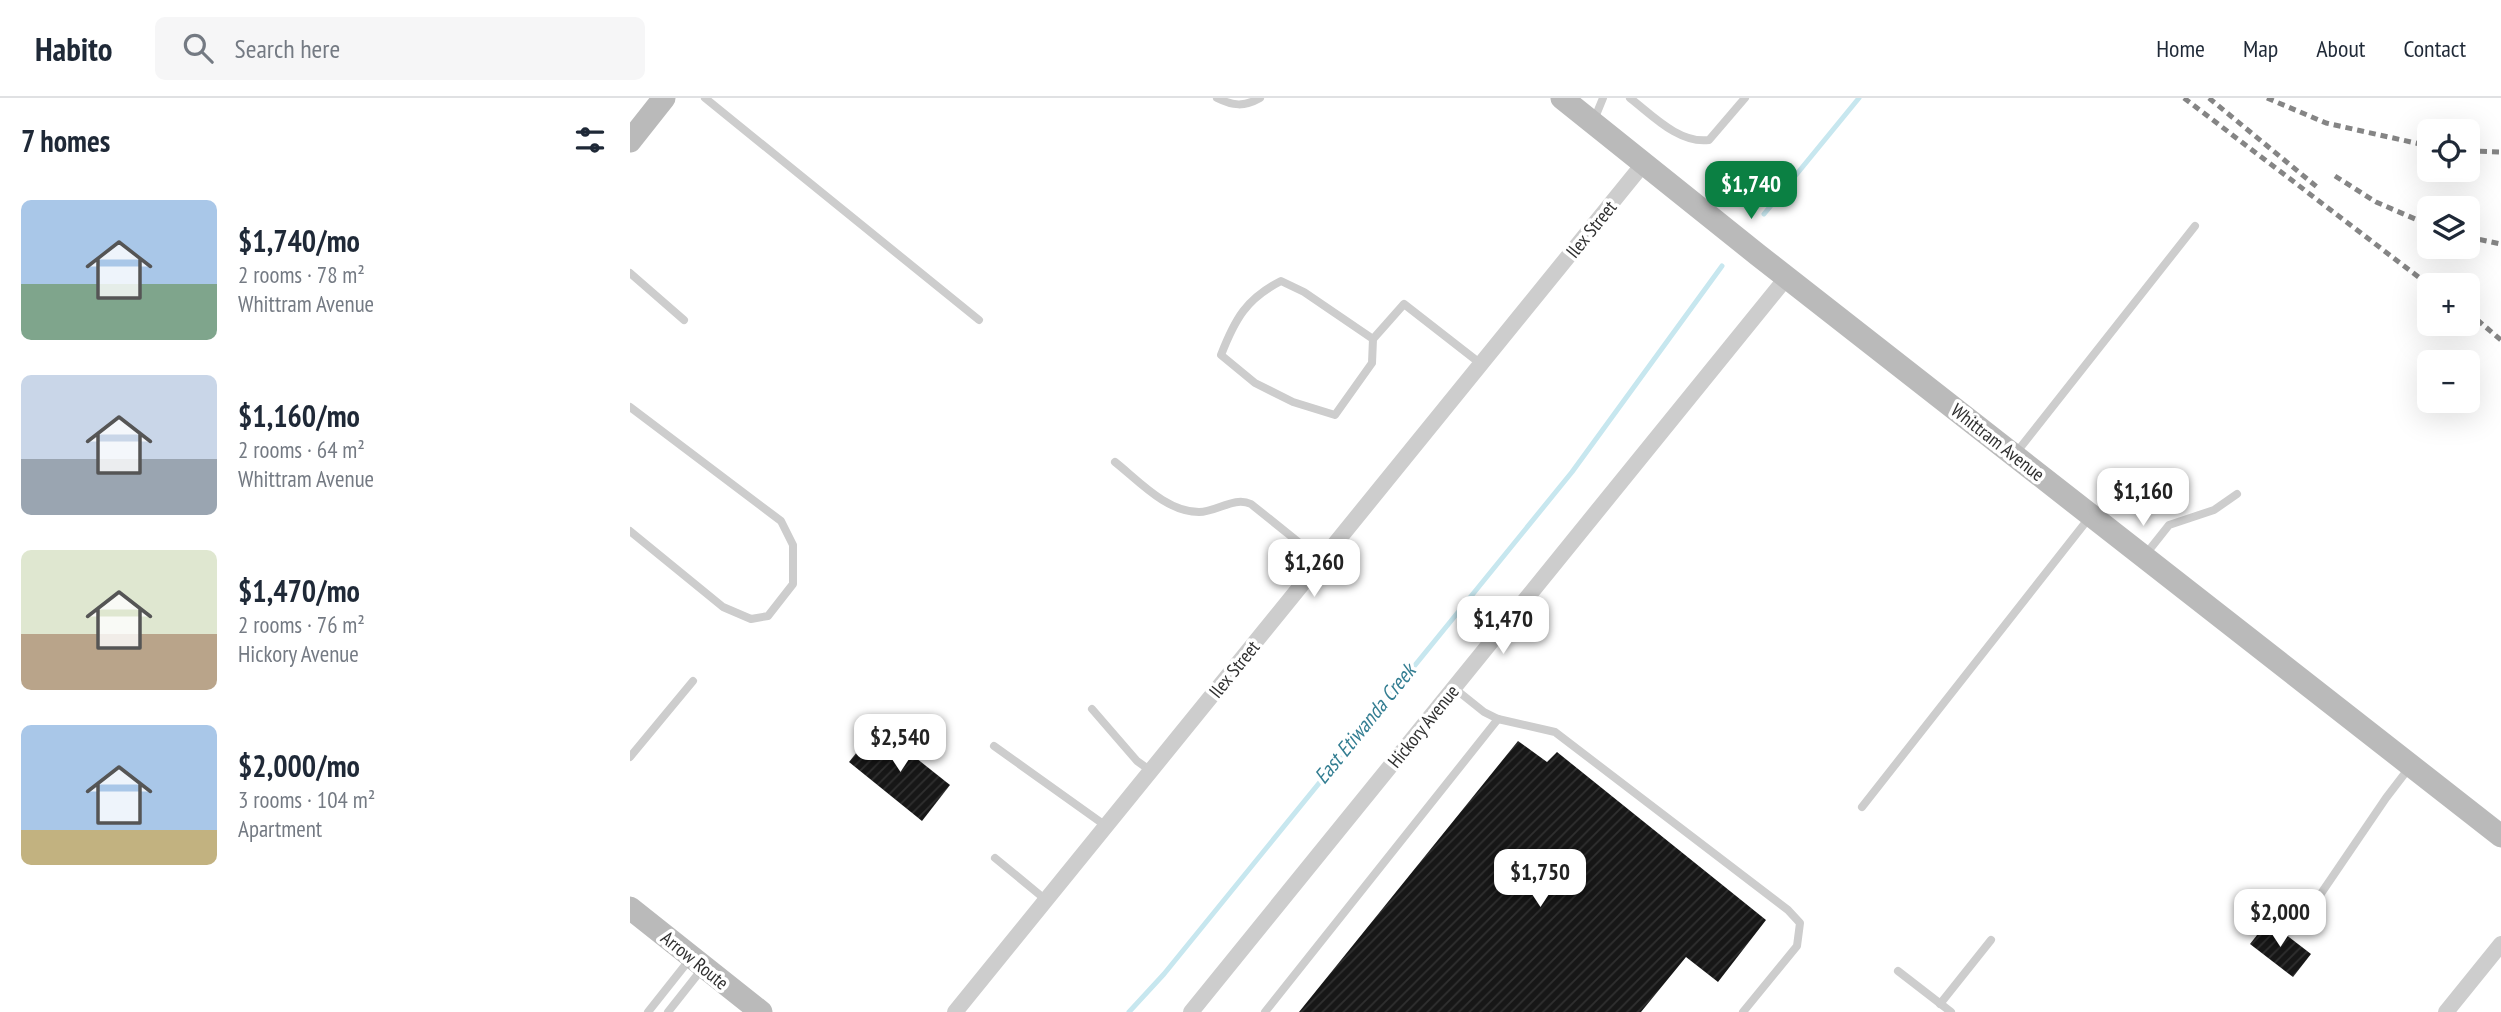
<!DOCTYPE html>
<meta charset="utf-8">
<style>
:root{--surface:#fff;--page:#f6f6f7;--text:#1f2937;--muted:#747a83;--line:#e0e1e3;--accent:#0b8043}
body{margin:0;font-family:"PT Sans Narrow",sans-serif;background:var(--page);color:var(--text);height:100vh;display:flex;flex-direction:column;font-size:26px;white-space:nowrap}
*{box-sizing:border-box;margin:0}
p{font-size:23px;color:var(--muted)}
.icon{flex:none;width:38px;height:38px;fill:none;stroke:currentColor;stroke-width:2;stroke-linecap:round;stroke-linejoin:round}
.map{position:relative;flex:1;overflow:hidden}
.side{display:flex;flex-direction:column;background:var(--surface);width:630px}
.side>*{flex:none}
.buttons{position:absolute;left:1787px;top:21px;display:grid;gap:14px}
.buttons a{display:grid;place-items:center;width:63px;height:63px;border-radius:10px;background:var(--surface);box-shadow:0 7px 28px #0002;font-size:35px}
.price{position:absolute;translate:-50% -60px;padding:0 16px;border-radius:14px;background:#fff;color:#222;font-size:23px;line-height:46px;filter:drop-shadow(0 2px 4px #0008)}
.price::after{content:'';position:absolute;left:50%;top:42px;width:21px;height:16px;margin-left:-10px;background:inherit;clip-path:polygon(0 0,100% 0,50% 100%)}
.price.selected{background:var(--accent);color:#fff}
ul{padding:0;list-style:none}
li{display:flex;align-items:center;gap:21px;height:175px;padding:0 21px}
li span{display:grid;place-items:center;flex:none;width:196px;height:140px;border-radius:10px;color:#555}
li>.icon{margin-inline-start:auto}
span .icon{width:84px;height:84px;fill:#fffc;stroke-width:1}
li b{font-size:30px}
h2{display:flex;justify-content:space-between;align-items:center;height:84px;padding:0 21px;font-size:30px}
header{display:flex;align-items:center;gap:42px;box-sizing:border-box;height:98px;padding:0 35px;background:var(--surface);border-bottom:2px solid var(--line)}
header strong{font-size:33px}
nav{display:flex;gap:38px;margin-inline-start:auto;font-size:24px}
.search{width:490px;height:63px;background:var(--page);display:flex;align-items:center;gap:18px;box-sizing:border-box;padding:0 24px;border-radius:10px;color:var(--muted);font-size:26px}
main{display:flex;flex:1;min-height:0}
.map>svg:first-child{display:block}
</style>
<header>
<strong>Habito</strong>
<div class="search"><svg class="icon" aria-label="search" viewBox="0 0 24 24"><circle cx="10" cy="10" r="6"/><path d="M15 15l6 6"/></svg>Search here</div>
<nav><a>Home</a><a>Map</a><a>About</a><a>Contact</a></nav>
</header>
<main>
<section class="side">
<h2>7 homes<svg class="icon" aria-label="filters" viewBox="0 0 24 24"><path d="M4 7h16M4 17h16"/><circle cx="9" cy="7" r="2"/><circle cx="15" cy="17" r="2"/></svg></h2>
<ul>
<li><span style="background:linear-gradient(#a9c7e8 60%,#7fa58c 0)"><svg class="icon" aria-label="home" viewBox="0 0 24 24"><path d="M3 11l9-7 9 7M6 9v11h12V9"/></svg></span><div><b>$1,740/mo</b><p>2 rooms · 78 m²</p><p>Whittram Avenue</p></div></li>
<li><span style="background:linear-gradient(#c9d6e8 60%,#9aa5b1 0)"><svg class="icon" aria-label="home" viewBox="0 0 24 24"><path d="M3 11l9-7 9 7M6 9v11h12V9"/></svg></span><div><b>$1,160/mo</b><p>2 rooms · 64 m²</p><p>Whittram Avenue</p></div></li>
<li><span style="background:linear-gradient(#dfe7d0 60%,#b9a48a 0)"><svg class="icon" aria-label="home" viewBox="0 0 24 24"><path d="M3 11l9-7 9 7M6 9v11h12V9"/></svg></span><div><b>$1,470/mo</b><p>2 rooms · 76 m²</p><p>Hickory Avenue</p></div></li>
<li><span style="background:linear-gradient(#a9c7e8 75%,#c2b280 0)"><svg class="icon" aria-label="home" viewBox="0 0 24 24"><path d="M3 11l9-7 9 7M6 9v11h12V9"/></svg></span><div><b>$2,000/mo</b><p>3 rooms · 104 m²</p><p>Apartment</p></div></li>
</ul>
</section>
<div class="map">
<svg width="1871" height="914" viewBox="0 0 1871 914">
<defs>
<pattern id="building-hatch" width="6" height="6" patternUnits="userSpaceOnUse" patternTransform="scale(1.75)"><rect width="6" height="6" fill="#171717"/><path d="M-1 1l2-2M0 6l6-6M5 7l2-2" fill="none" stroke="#303030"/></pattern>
</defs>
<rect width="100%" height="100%" fill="#fff"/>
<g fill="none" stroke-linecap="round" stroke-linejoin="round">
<g stroke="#c7e7ef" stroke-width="5">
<path d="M1134,116L1229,0"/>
<path d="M499,914L534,876L942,374L1092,168"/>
</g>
</g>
<g fill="url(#building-hatch)">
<path d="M247,629L320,687L292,723L219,664Z"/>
<path d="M888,643L917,664L927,654L1136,822L1088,884L1056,859L1011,914H669Z"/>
<path d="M1638,823L1681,856L1663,879L1620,846Z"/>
</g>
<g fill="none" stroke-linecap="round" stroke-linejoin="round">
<g stroke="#cdcdcd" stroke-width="8">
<path d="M75,0L349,222"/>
<path d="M587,0C603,8 614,9 630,0"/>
<path d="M1000,0C1022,17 1049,46 1079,42L1115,0"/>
<path d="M964,22L973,0"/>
<path d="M0,175L54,222"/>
<path d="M743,241L674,194L651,183C616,201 605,221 591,257L625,285L663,304L705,317L742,265L743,241L774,206L851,266"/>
<path d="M0,309L151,423L163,447V486L138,518L121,521L93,509L0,433"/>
<path d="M1386,355L1565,128"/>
<path d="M485,364C508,382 536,414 569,414C587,414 604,398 621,406L692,463"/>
<path d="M1516,456L1539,427L1584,412L1607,396"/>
<path d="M824,590L854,614L868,621L925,634L1158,812L1170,825L1167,848L1113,914"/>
<path d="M462,611L507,663L521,673"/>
<path d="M364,648L476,728"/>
<path d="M0,659L63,583"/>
<path d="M1232,709L1459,420"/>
<path d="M365,760L416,802"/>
<path d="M1673,822L1756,700L1779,670"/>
<path d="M1268,873L1321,914"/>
<path d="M1310,906L1361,842"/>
<path d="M18,914L60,861"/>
<path d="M38,914L72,871"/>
<path d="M635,914L868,621"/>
</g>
<g stroke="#cdcdcd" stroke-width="16">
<path d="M325,914L1014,65"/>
<path d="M561,914L1157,179"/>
<path d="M1816,914L1871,846"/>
</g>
<g stroke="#bababa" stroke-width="23">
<path d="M932,0L1128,157L1871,738"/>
<path d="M0,43L34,0"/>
<path d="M0,810L131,914"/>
</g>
<g stroke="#858585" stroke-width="5" stroke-dasharray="7 5" stroke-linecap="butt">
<path d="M1554,0L1799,187"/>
<path d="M1579,0L1687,89"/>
<path d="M1637,0L1696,25L1799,48"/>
<path d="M1838,53L1871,54"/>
<path d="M1705,78L1746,104L1799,127"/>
<path d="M1838,139L1871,146"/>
<path d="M1838,214L1871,242"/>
</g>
</g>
<g text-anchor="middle" stroke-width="7" stroke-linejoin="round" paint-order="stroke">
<g font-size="19" fill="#303030" stroke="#fff">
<text transform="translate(961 131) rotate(-51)" y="7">Ilex Street</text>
<text transform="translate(1368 344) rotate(38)" y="7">Whittram Avenue</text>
<text transform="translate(604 571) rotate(-51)" y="7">Ilex Street</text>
<text transform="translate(793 628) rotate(-51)" y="7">Hickory Avenue</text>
<text transform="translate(65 862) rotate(39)" y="7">Arrow Route</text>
</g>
<g font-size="21" font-style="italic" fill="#347e92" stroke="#fff">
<text transform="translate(735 626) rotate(-51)" y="7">East Etiwanda Creek</text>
</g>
</g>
</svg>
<div class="buttons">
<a><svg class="icon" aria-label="locate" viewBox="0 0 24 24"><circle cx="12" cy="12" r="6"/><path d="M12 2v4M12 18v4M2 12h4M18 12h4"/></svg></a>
<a><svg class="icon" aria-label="layers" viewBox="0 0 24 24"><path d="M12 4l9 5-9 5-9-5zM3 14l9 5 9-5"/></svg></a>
<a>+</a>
<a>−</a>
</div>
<b class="price selected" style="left:1121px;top:123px">$1,740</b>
<b class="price" style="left:1513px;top:430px">$1,160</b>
<b class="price" style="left:684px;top:501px">$1,260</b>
<b class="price" style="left:873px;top:558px">$1,470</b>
<b class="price" style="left:270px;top:676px">$2,540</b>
<b class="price" style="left:910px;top:811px">$1,750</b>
<b class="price" style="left:1650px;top:851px">$2,000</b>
</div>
</main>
